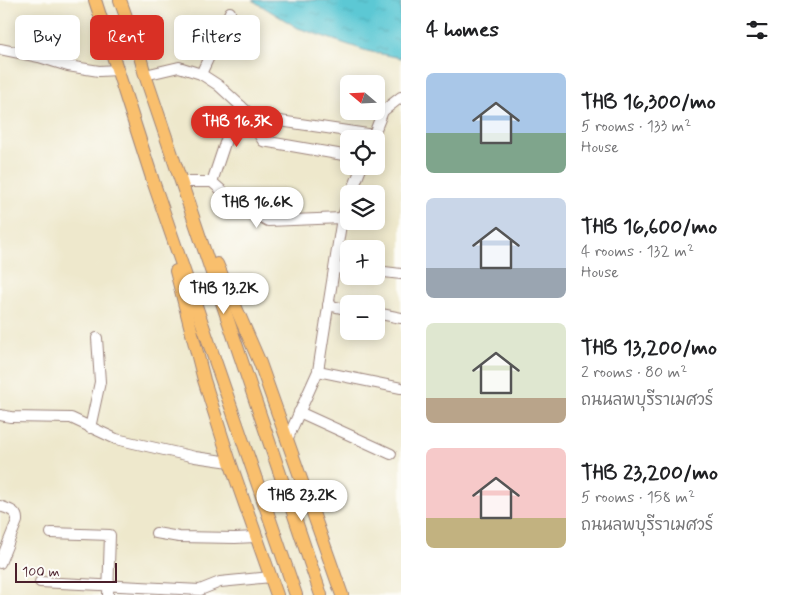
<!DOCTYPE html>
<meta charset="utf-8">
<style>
:root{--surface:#fff;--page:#f2f2f2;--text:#202124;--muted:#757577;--accent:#d93025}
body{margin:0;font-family:Mynerve,"Playpen Sans Thai",sans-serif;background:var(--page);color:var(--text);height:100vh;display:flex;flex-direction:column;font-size:19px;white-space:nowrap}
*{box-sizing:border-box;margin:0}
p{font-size:16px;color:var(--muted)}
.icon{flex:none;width:28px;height:28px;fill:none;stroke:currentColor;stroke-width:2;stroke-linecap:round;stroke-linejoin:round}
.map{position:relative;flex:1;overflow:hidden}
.drawer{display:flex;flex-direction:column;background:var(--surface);width:395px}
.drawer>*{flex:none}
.top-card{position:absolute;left:15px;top:15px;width:310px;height:45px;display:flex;gap:10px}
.needle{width:32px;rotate:289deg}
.tools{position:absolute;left:340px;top:75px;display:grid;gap:10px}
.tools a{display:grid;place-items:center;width:45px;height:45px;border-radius:8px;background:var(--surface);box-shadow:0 2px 12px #0003;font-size:25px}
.scale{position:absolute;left:15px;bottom:12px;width:102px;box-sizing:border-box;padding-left:5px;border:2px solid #4a1f2b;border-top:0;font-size:14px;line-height:18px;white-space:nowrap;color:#4a1f2b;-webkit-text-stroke:4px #fdfcf7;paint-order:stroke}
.price{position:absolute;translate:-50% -42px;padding:0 11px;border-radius:18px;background:#fff;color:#222;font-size:16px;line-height:32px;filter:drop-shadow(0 1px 2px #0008)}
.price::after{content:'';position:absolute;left:50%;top:30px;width:15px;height:11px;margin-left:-8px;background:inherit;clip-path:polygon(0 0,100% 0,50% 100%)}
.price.active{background:var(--accent);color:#fff}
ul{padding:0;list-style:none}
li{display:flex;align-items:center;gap:15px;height:125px;padding:0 25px}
li span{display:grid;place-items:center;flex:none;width:140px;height:100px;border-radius:8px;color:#555}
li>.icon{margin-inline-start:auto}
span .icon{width:60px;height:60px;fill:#fffc;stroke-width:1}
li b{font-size:21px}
h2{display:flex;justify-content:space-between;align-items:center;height:60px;padding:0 25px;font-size:21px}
.chip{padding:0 18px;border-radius:8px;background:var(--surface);box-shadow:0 2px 12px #0003;font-size:18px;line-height:45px}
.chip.active{background:var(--accent);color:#fff}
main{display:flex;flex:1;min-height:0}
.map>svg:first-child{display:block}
</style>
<main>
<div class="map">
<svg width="401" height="595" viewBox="0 0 401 595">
<defs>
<pattern id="water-ripples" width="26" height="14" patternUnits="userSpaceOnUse" patternTransform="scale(1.25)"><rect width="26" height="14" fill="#5cc8d4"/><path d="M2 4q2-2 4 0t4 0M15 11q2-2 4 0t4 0" fill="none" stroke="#52abb6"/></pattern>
</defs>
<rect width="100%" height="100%" fill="#fdfcf7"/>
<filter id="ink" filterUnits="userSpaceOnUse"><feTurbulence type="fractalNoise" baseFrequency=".02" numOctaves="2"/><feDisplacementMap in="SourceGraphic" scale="10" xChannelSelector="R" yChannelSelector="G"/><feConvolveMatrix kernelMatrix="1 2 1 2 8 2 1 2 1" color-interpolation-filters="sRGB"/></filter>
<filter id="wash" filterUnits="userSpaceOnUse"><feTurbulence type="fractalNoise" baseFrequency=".0096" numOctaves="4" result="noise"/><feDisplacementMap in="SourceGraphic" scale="20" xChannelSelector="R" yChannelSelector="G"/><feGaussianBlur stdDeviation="1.12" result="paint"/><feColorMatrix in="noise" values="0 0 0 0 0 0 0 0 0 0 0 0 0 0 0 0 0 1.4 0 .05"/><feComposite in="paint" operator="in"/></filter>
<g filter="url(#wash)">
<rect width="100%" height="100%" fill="#eee8cc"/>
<path fill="url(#water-ripples)" stroke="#537480" d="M252,0H401V58L367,51L298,28Z"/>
</g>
<g filter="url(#ink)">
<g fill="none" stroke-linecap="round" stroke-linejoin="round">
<g stroke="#9c847c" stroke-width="12">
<g id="minor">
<path d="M0,49L39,57L68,66L99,71L118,70"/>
<path d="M201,74L230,12"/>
<path d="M145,75L179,67L201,74L218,85L253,117L260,136L263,141L349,156"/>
<path d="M253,117L374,135"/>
<path d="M372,139L383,111L401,97"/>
<path d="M181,182H212L236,203L268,221L342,218"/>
<path d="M212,182L227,137L241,106"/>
<path d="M351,194L362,166"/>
<path d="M335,268L349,269"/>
<path d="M376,271L401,274"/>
<path d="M328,305L349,310"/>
<path d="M376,313L401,318"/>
<path d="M318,371L401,388"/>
<path d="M299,412L391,454"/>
<path d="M0,415L11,417L71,418L116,439L195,457L230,462"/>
<path d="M90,428L100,382L97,338"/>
<path d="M287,440L318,371L342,218L349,200"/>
<path d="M0,506C8,509 18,511 17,521L0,563"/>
<path d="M51,533L110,535L108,595"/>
<path d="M156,533L179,537L235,538L256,537"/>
<path d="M40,582L200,590L220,582L271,577"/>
</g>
</g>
<g stroke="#9c847c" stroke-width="14">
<g id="major">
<path d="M95,0L153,181L296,595"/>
<path d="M120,0L139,53L145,75L321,595"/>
<path d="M217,264L260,363L342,595"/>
<path d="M176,271L204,380L230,462L277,595"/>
</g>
</g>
<use href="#minor" stroke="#fff" stroke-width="10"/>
<use href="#major" stroke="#f9bf6d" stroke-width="12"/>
</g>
</g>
</svg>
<div class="tools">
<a><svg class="needle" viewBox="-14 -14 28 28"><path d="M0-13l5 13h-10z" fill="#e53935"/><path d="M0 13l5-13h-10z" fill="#757577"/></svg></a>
<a><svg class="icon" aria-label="locate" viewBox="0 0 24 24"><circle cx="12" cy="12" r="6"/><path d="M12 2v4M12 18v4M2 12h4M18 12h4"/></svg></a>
<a><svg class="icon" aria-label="layers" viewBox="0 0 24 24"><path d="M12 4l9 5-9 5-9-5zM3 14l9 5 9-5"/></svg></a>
<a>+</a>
<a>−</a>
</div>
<div class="scale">100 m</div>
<b class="price active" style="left:237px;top:148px">THB 16.3K</b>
<b class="price" style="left:257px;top:229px">THB 16.6K</b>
<b class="price" style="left:224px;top:315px">THB 13.2K</b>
<b class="price" style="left:302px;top:522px">THB 23.2K</b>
<div class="top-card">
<a class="chip">Buy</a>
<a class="chip active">Rent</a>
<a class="chip">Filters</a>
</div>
</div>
<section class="drawer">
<h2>4 homes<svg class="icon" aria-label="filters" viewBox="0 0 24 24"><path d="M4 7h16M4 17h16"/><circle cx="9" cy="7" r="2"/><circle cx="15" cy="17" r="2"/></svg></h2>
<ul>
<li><span style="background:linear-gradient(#a9c7e8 60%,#7fa58c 0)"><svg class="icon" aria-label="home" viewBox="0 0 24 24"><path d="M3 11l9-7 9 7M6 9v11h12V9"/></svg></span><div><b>THB 16,300/mo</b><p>5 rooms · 133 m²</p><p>House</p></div></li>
<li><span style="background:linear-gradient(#c9d6e8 70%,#9aa5b1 0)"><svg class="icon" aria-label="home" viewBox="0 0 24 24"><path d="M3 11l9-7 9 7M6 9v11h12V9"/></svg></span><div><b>THB 16,600/mo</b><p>4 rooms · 132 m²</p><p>House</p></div></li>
<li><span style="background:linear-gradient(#dfe7d0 75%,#b9a48a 0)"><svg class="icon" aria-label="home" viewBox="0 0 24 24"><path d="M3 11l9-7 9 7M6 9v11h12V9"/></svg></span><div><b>THB 13,200/mo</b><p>2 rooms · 80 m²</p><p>ถนนลพบุรีราเมศวร์</p></div></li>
<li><span style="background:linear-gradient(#f6c9c9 70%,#c2b280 0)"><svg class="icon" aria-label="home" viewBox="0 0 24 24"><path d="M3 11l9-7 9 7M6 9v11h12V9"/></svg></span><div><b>THB 23,200/mo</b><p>5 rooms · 158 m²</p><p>ถนนลพบุรีราเมศวร์</p></div></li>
</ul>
</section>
</main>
